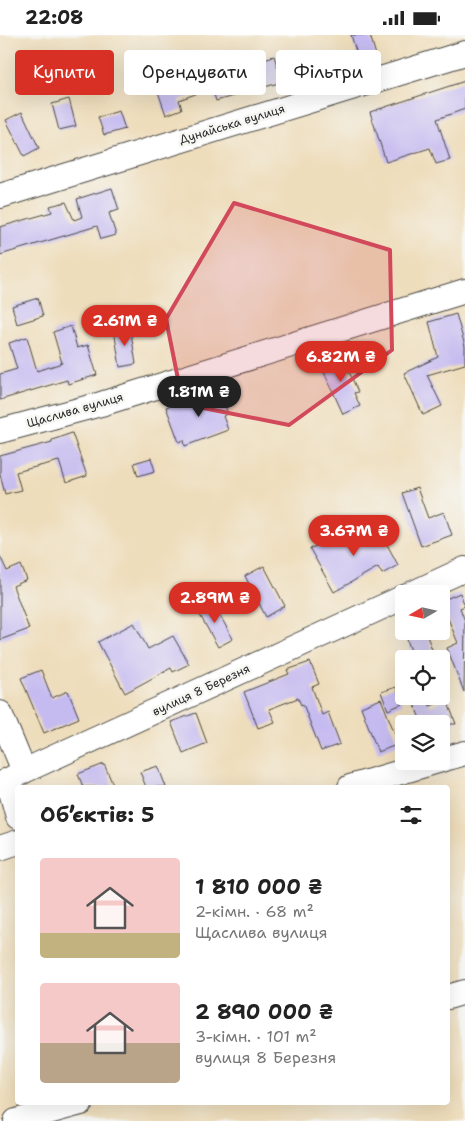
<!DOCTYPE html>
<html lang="uk">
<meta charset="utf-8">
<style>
:root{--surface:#fff;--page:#f2f2f2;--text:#222;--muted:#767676;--accent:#d93025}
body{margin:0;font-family:"Shantell Sans",sans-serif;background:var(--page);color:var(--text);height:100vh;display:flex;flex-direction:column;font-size:19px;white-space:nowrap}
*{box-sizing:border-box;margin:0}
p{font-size:16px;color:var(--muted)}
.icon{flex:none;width:28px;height:28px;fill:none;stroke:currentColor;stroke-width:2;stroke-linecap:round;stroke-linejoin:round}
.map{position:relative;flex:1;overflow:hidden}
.sheet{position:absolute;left:15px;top:750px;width:435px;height:320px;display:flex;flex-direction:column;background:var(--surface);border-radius:5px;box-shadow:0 5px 20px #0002}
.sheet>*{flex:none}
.banner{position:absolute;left:15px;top:15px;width:435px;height:45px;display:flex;gap:10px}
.needle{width:32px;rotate:261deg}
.fabs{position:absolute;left:395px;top:550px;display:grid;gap:10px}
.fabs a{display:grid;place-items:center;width:55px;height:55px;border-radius:5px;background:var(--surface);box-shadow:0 5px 20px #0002;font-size:25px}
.price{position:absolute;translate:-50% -42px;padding:0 11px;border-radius:18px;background:var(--accent);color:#fff;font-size:16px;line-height:32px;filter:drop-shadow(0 1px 2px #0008)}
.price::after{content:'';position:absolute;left:50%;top:30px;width:15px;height:11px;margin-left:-8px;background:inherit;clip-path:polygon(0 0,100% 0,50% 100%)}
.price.on{background:#222;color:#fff}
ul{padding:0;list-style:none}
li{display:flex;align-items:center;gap:15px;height:125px;padding:0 25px}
li span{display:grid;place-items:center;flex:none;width:140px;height:100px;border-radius:5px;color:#555}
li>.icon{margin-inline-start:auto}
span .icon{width:60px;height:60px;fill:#fffc;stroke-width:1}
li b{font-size:21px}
h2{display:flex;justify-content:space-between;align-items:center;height:60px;padding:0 25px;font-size:21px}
.tag{padding:0 18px;border-radius:5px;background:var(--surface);box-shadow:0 5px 20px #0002;font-size:18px;line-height:45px}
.tag.on{background:var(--accent);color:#fff}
.status{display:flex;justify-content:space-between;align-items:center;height:35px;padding:0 25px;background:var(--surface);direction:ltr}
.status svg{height:14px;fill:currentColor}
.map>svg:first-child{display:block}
</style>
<div class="status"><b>22:08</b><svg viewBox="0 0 49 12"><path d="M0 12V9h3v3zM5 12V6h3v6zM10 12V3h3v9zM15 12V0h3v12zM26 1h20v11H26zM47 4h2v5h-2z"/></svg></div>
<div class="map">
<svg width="465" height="1086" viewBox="0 0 465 1086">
<rect width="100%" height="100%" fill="#f6f6f2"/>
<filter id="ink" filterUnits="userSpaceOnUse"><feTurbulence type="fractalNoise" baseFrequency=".02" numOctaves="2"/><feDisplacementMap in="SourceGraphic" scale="10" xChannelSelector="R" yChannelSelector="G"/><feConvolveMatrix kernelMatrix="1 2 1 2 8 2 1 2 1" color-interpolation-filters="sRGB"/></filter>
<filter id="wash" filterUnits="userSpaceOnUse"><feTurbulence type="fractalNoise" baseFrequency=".0096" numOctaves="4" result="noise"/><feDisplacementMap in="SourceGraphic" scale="20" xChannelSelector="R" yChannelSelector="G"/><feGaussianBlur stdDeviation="1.12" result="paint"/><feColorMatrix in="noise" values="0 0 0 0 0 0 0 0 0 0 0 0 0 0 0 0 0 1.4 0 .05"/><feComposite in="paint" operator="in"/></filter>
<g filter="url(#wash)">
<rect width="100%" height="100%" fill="#edb"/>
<g id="blocks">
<g fill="#c6bbf0">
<path d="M351,0H370L376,20L359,26Z"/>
<path d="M219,21L224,39L251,31L250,28L274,21L282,47L216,66L212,53L179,65L182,74L166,80L156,51L206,33L204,25Z"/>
<path d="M465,46V74L437,84L450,125L436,129L430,113L386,127L370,77Z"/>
<path d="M69,64L76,91L59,95L52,69Z"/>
<path d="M119,76L125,94L104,100L98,82Z"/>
<path d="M22,77L39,113L24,121L6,85Z"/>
<path d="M112,153L119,175L109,178L116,200L101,204L97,191L0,220V192L52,177L50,171L66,167L74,185L82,182L77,164Z"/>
<path d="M38,263L43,281L17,289L12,271Z"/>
<path d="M456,279L465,311V329L427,340L442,371L423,380L404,338L438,322L429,287Z"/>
<path d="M71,291L77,313L88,310L97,340L68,349L67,345L0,365V339L17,334L9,308L27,302L37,336L62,328L53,297Z"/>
<path d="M130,292L136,329L120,332L114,295Z"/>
<path d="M341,318L358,357L354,358L360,371L343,379L320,328Z"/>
<path d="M220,356L228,379L223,381L228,395L185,411L184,405L179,407L166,372L184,366L185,369Z"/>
<path d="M72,398L87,441L66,448L59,426L16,437L21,455L5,459L0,439V421L52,407V405Z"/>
<path d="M151,423L155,436L138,441L134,428Z"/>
<path d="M417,453L428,483L444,477L452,500L421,511L402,458Z"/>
<path d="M375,487L398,530L382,539L378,532L334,557L310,514L334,501L338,508Z"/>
<path d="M0,521L7,536L21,530L27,545L13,551L29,594L0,605Z"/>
<path d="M264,531L285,571L266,582L245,541Z"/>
<path d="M460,558L465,571L460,573L465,586L464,657L447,613L458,608L441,566Z"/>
<path d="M212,566L233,604L218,612L197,575Z"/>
<path d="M134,588L148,614L173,601L189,629L173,637L171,633L125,658L98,607Z"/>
<path d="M404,596H425L433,617L414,624Z"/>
<path d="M310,627L319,649L312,652L322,680L328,677L340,709L321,716L303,669L301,670L298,663L269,674L275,687L258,693L244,657L289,639L287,635Z"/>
<path d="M41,635L52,663L68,656L79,683L44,698L21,643Z"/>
<path d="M396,652L402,669L388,675L381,657Z"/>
<path d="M411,661H426L430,671L447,665L456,689H422Z"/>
<path d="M381,664L399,709L378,717L361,672Z"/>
<path d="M196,678L207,708L183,718L171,687Z"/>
<path d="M104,729L114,752H83L78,739Z"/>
<path d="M158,731L166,752H146L140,737Z"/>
</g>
</g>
</g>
<g filter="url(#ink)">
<use href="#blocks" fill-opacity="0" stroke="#484641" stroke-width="1"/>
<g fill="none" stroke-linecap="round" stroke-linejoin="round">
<g stroke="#484641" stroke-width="26">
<g id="minor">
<path d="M0,161L465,18"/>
<path d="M0,396L101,369L465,256"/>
<path d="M411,559L465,534"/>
<path d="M0,678L24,736"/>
<path d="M441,725L465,718"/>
<path d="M8,745L18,782"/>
<path d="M0,750L24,736L404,562"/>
<path d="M350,752L438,726"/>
<path d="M0,813L18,807"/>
<path d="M448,962L465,957"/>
<path d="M16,1086L81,1068"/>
</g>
</g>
<use href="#minor" stroke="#fff" stroke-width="24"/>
</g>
</g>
<path fill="#d1495b" fill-opacity="0.2" stroke="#d1495b" stroke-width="4" stroke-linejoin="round" d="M234,168L390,215L392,315L289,390L183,369L166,284Z"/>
<g text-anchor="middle" stroke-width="5" stroke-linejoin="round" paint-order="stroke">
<g font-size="12" fill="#2b2b2b" stroke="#f6f6f2">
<text transform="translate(232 89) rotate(-17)" y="4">Дунайська вулиця</text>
<text transform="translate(75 375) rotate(-16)" y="4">Щаслива вулиця</text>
<text transform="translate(201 655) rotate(-25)" y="4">вулиця 8 Березня</text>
</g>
</g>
</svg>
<div class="fabs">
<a><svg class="needle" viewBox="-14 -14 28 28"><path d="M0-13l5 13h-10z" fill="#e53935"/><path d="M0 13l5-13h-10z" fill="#767676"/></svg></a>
<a><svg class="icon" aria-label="locate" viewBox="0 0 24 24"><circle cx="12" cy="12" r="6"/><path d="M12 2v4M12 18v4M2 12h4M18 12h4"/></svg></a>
<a><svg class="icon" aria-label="layers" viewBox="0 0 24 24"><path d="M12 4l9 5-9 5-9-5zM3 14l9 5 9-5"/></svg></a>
</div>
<b class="price" style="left:125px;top:312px">2.61M ₴</b>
<b class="price" style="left:341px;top:348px">6.82M ₴</b>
<b class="price on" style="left:199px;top:383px">1.81M ₴</b>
<b class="price" style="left:354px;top:522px">3.67M ₴</b>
<b class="price" style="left:215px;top:589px">2.89M ₴</b>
<div class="banner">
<a class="tag on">Купити</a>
<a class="tag">Орендувати</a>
<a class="tag">Фільтри</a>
</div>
<section class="sheet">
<h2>Об’єктів: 5<svg class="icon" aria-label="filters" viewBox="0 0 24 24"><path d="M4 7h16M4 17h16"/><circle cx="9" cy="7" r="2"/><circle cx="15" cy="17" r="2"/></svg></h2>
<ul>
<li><span style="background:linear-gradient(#f6c9c9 75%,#c2b280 0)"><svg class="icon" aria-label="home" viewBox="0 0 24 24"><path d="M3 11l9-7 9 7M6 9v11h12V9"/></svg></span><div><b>1 810 000 ₴</b><p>2-кімн. · 68 m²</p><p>Щаслива вулиця</p></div></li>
<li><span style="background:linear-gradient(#f6c9c9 60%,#b9a48a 0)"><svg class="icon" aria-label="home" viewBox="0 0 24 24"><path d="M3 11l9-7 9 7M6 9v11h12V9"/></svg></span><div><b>2 890 000 ₴</b><p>3-кімн. · 101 m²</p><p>вулиця 8 Березня</p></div></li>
</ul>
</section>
</div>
